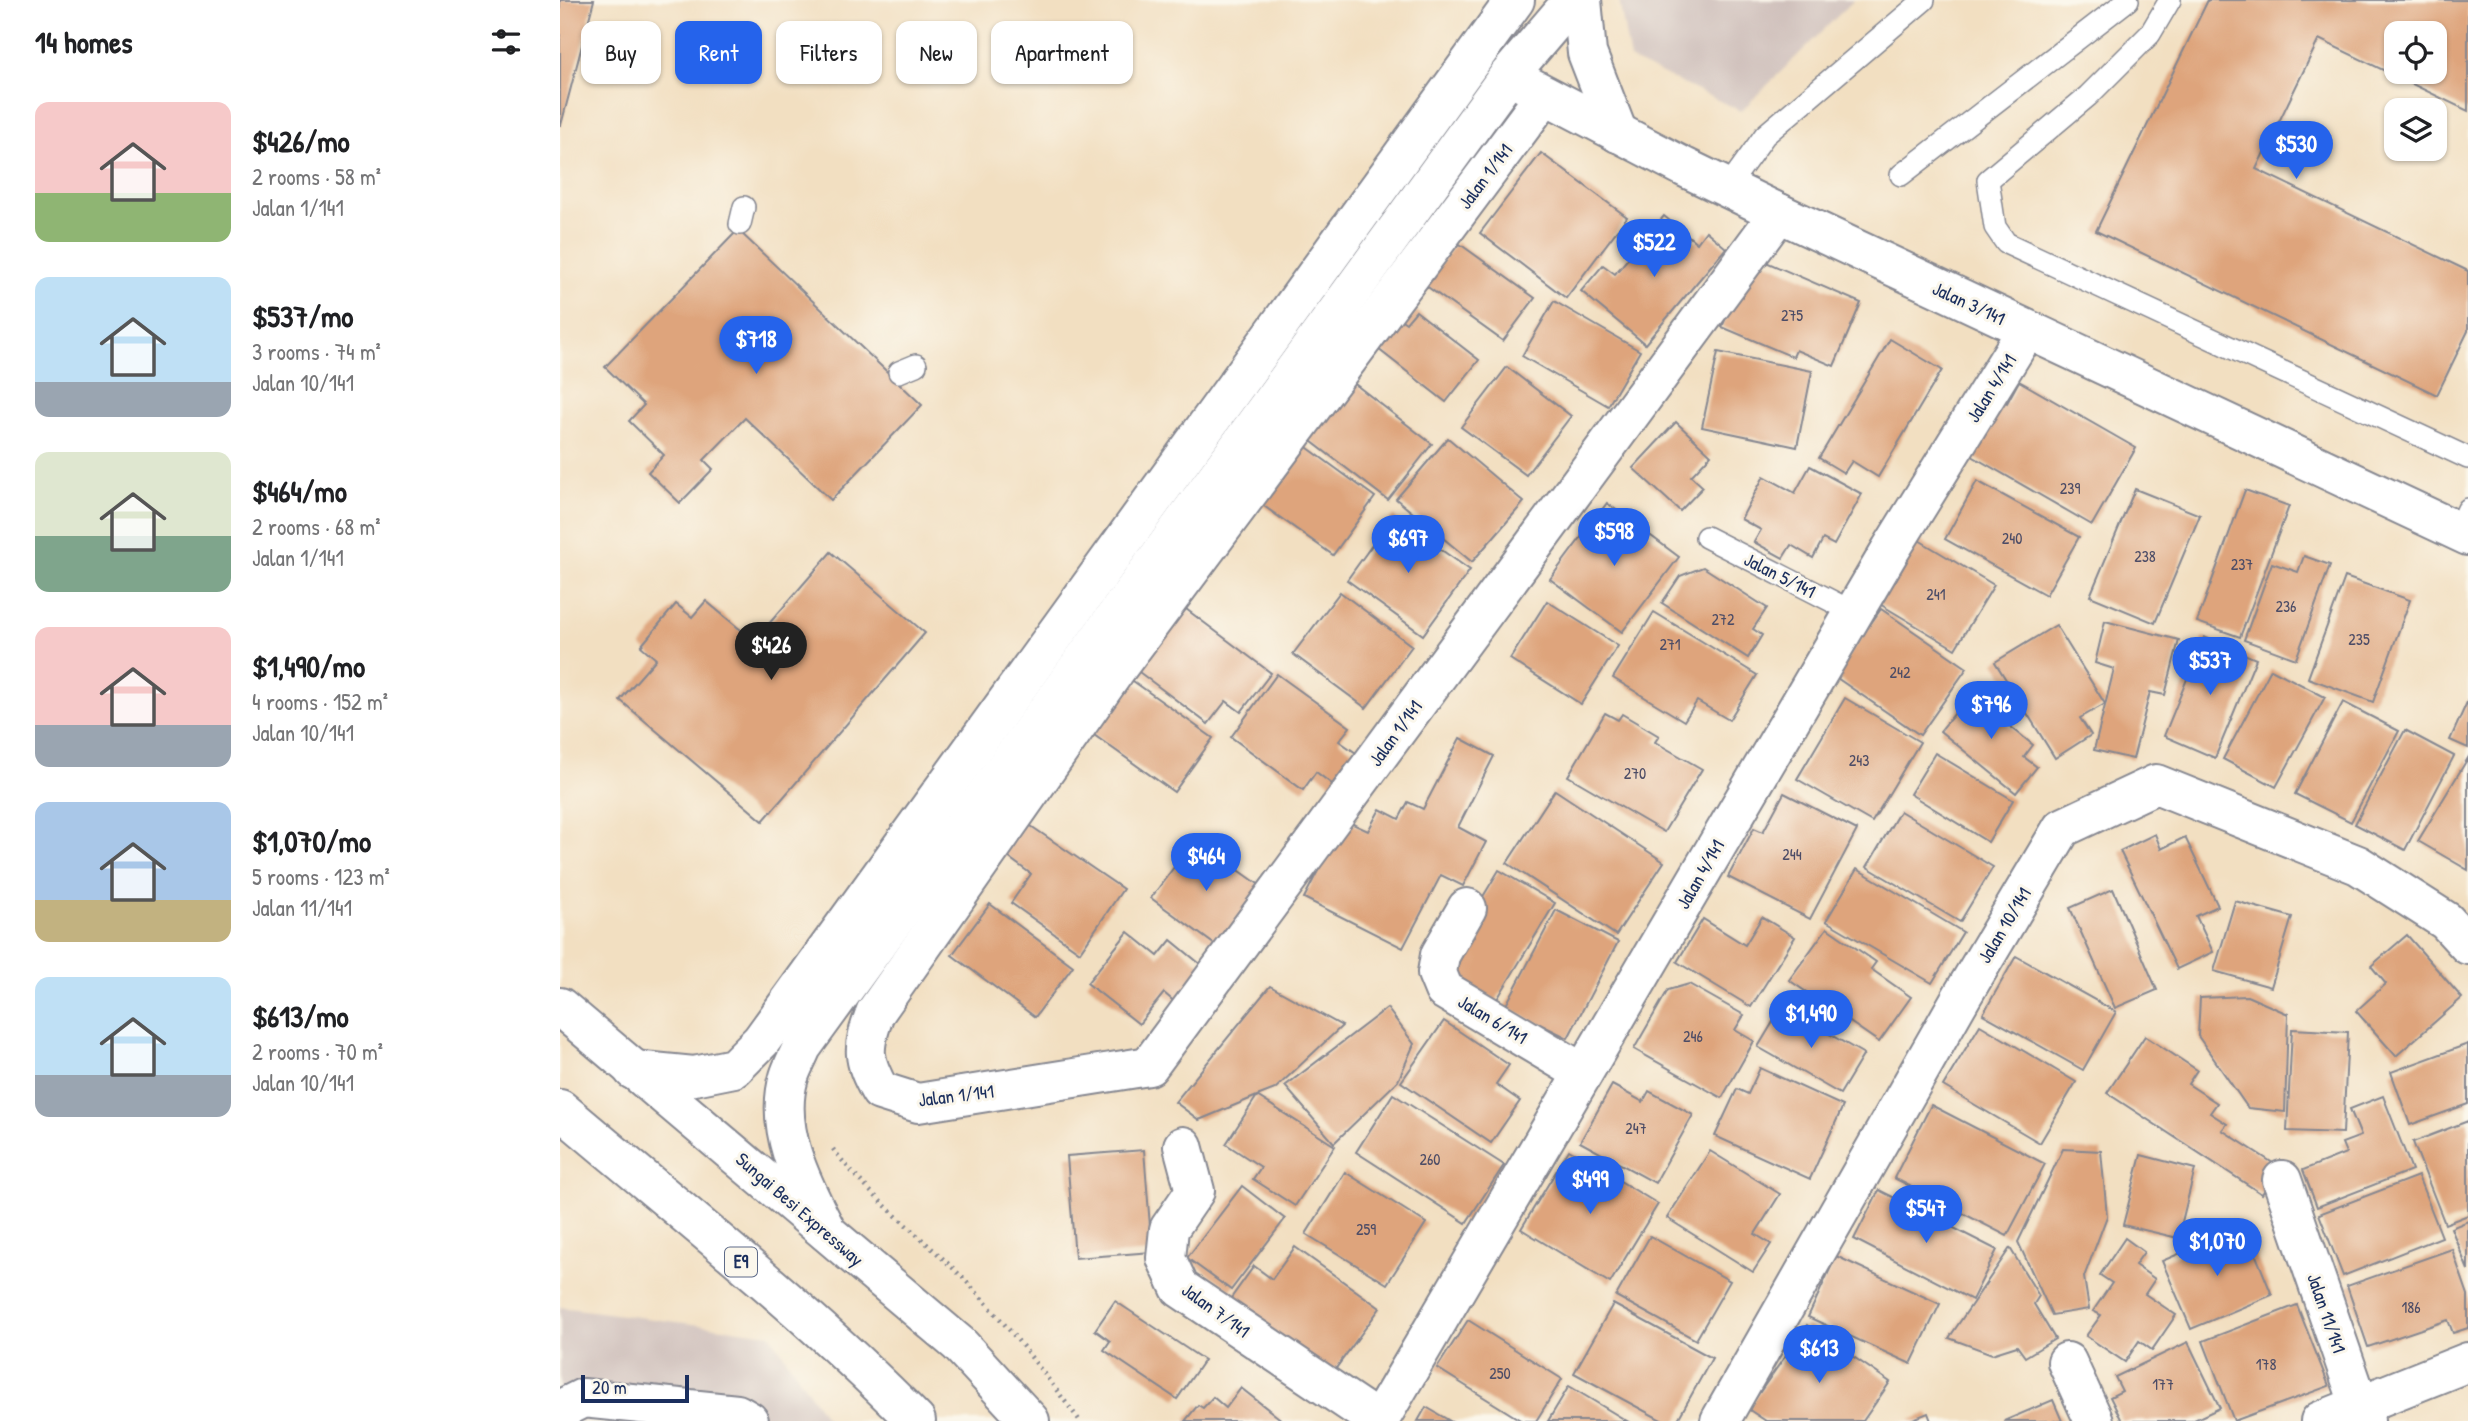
<!DOCTYPE html>
<meta charset="utf-8">
<style>
:root{--surface:#fff;--page:#f6f6f6;--text:#202124;--muted:#757577;--accent:#2563eb}
body{margin:0;font-family:"Patrick Hand",sans-serif;background:var(--page);color:var(--text);height:100vh;display:flex;flex-direction:column;font-size:26px;white-space:nowrap}
*{box-sizing:border-box;margin:0}
p{font-size:23px;color:var(--muted)}
.icon{flex:none;width:38px;height:38px;fill:none;stroke:currentColor;stroke-width:2;stroke-linecap:round;stroke-linejoin:round}
.map{position:relative;flex:1;overflow:hidden}
.drawer{display:flex;flex-direction:column;background:var(--surface);width:560px}
.drawer>*{flex:none}
.top-card{position:absolute;left:21px;top:21px;width:665px;height:63px;display:flex;gap:14px}
.tools{position:absolute;left:1824px;top:21px;display:grid;gap:14px}
.tools a{display:grid;place-items:center;width:63px;height:63px;border-radius:14px;background:var(--surface);box-shadow:0 2px 5px #0004;font-size:35px}
.scale{position:absolute;left:21px;bottom:18px;width:108px;box-sizing:border-box;padding-left:7px;border:4px solid #1b2f5e;border-top:0;font-size:19px;line-height:24px;white-space:nowrap;color:#1b2f5e;-webkit-text-stroke:5px #fbf7ec;paint-order:stroke}
.price{position:absolute;translate:-50% -60px;padding:0 16px;border-radius:24px;background:var(--accent);color:#fff;font-size:23px;line-height:46px;filter:drop-shadow(0 2px 4px #0008)}
.price::after{content:'';position:absolute;left:50%;top:42px;width:21px;height:16px;margin-left:-10px;background:inherit;clip-path:polygon(0 0,100% 0,50% 100%)}
.price.on{background:#222;color:#fff}
ul{padding:0;list-style:none}
li{display:flex;align-items:center;gap:21px;height:175px;padding:0 35px}
li span{display:grid;place-items:center;flex:none;width:196px;height:140px;border-radius:14px;color:#555}
li>.icon{margin-inline-start:auto}
span .icon{width:84px;height:84px;fill:#fffc;stroke-width:1}
li b{font-size:30px}
h2{display:flex;justify-content:space-between;align-items:center;height:84px;padding:0 35px;font-size:30px}
.tag{padding:0 24px;border-radius:14px;background:var(--surface);box-shadow:0 2px 5px #0004;font-size:24px;line-height:63px}
.tag.on{background:var(--accent);color:#fff}
main{display:flex;flex:1;min-height:0}
.map>svg:first-child{display:block}
</style>
<main>
<section class="drawer">
<h2>14 homes<svg class="icon" aria-label="filters" viewBox="0 0 24 24"><path d="M4 7h16M4 17h16"/><circle cx="9" cy="7" r="2"/><circle cx="15" cy="17" r="2"/></svg></h2>
<ul>
<li><span style="background:linear-gradient(#f6c9c9 65%,#8fb573 0)"><svg class="icon" aria-label="home" viewBox="0 0 24 24"><path d="M3 11l9-7 9 7M6 9v11h12V9"/></svg></span><div><b>$426/mo</b><p>2 rooms · 58 m²</p><p>Jalan 1/141</p></div></li>
<li><span style="background:linear-gradient(#bfe0f5 75%,#9aa5b1 0)"><svg class="icon" aria-label="home" viewBox="0 0 24 24"><path d="M3 11l9-7 9 7M6 9v11h12V9"/></svg></span><div><b>$537/mo</b><p>3 rooms · 74 m²</p><p>Jalan 10/141</p></div></li>
<li><span style="background:linear-gradient(#dfe7d0 60%,#7fa58c 0)"><svg class="icon" aria-label="home" viewBox="0 0 24 24"><path d="M3 11l9-7 9 7M6 9v11h12V9"/></svg></span><div><b>$464/mo</b><p>2 rooms · 68 m²</p><p>Jalan 1/141</p></div></li>
<li><span style="background:linear-gradient(#f6c9c9 70%,#9aa5b1 0)"><svg class="icon" aria-label="home" viewBox="0 0 24 24"><path d="M3 11l9-7 9 7M6 9v11h12V9"/></svg></span><div><b>$1,490/mo</b><p>4 rooms · 152 m²</p><p>Jalan 10/141</p></div></li>
<li><span style="background:linear-gradient(#a9c7e8 70%,#c2b280 0)"><svg class="icon" aria-label="home" viewBox="0 0 24 24"><path d="M3 11l9-7 9 7M6 9v11h12V9"/></svg></span><div><b>$1,070/mo</b><p>5 rooms · 123 m²</p><p>Jalan 11/141</p></div></li>
<li><span style="background:linear-gradient(#bfe0f5 70%,#9aa5b1 0)"><svg class="icon" aria-label="home" viewBox="0 0 24 24"><path d="M3 11l9-7 9 7M6 9v11h12V9"/></svg></span><div><b>$613/mo</b><p>2 rooms · 70 m²</p><p>Jalan 10/141</p></div></li>
</ul>
</section>
<div class="map">
<svg width="1908" height="1421" viewBox="0 0 1908 1421">
<rect width="100%" height="100%" fill="#fbf7ec"/>
<filter id="ink" filterUnits="userSpaceOnUse"><feTurbulence type="fractalNoise" baseFrequency=".0143" numOctaves="2"/><feDisplacementMap in="SourceGraphic" scale="14" xChannelSelector="R" yChannelSelector="G"/><feConvolveMatrix kernelMatrix="1 2 1 2 8 2 1 2 1" color-interpolation-filters="sRGB"/></filter>
<filter id="wash" filterUnits="userSpaceOnUse"><feTurbulence type="fractalNoise" baseFrequency=".00686" numOctaves="4" result="noise"/><feDisplacementMap in="SourceGraphic" scale="28" xChannelSelector="R" yChannelSelector="G"/><feGaussianBlur stdDeviation="1.57" result="paint"/><feColorMatrix in="noise" values="0 0 0 0 0 0 0 0 0 0 0 0 0 0 0 0 0 1.4 0 .05"/><feComposite in="paint" operator="in"/></filter>
<g filter="url(#wash)">
<rect width="100%" height="100%" fill="#f2dfc1"/>
<g fill="#cfc0bb">
<path d="M1059,0H1294L1181,111L1070,59Z"/>
<path d="M0,1307L210,1334L268,1421H0Z"/>
</g>
<g id="blocks">
<g fill="#dea47c" fill-rule="evenodd">
<path d="M0,0H34L1,125H0Z"/>
<path d="M1648,0H1908V111L1759,39L1696,169L1908,271V331L1877,395L1536,231ZM1836,33H1874V72H1836Z"/>
<path d="M981,153L1067,217L1006,298L920,233Z"/>
<path d="M1104,216L1137,243L1146,231L1166,248L1085,344L1021,291L1043,265L1055,274Z"/>
<path d="M178,230L362,405L271,500L185,418L144,460L153,469L120,503L88,472L104,455L69,421L84,405L45,367Z"/>
<path d="M897,242L975,298L943,341L865,285Z"/>
<path d="M1192,256L1301,303L1274,366L1236,350L1233,357L1162,327Z"/>
<path d="M994,301L1080,351L1048,406L962,356Z"/>
<path d="M856,311L919,360L886,402L813,345L836,316L846,323Z"/>
<path d="M1330,339L1382,370L1318,477L1292,461L1284,473L1259,458Z"/>
<path d="M1158,352L1252,371L1237,447L1142,427Z"/>
<path d="M947,367L1011,416L966,475L901,427Z"/>
<path d="M791,381L872,444L828,500L747,438Z"/>
<path d="M1459,381L1576,448L1532,525L1405,452L1436,397L1447,403Z"/>
<path d="M1116,422L1151,455L1131,476L1143,487L1120,511L1073,468Z"/>
<path d="M888,438L964,502L912,562L836,499Z"/>
<path d="M737,440L815,497L773,555L694,499Z"/>
<path d="M1250,466L1302,494L1274,545L1263,539L1253,558L1231,545L1223,558L1194,542L1201,530L1181,519L1204,476L1235,493Z"/>
<path d="M1417,481L1519,537L1486,595L1385,539Z"/>
<path d="M1575,489L1640,515L1595,623L1530,596Z"/>
<path d="M1685,490L1729,506L1680,637L1637,622Z"/>
<path d="M1047,503L1119,557L1062,632L990,579Z"/>
<path d="M833,516L910,570L863,635L787,580Z"/>
<path d="M1357,539L1434,585L1395,649L1318,603Z"/>
<path d="M271,552L365,633L203,821L60,700L96,659L81,646L116,604L132,617L146,601L194,641Z"/>
<path d="M1744,556L1770,565L1736,659L1684,640L1712,563L1738,572Z"/>
<path d="M1143,567L1207,608L1193,629L1202,635L1188,658L1102,603L1120,576Z"/>
<path d="M1785,577L1850,600L1813,702L1748,678Z"/>
<path d="M780,592L852,646L806,708L733,654Z"/>
<path d="M987,601L1058,646L1021,704L950,659Z"/>
<path d="M622,606L711,673L681,712L666,701L648,724L567,663Z"/>
<path d="M1321,609L1407,668L1360,735L1274,676Z"/>
<path d="M1094,612L1197,675L1169,720L1137,701L1124,721L1053,678Z"/>
<path d="M1545,621L1619,640L1605,695L1590,692L1573,759L1534,750L1554,669L1535,663Z"/>
<path d="M1496,625L1545,704L1520,718L1531,735L1495,758L1435,662Z"/>
<path d="M1644,637L1696,659L1655,758L1604,736Z"/>
<path d="M1711,669L1765,697L1716,787L1663,759Z"/>
<path d="M717,674L790,727L779,741L796,753L772,784L756,772L743,790L671,737Z"/>
<path d="M566,676L653,738L614,792L527,730Z"/>
<path d="M1416,688L1439,707L1434,713L1473,745L1464,757L1477,767L1456,793L1380,731Z"/>
<path d="M1285,698L1360,742L1312,822L1237,779Z"/>
<path d="M1908,700V748L1890,740Z"/>
<path d="M1783,702L1839,731L1791,822L1735,794Z"/>
<path d="M1045,713L1058,720L1062,714L1099,736L1095,742L1142,769L1104,832L1008,776Z"/>
<path d="M1845,730L1894,756L1845,850L1795,824Z"/>
<path d="M900,738L934,756L898,827L926,842L903,886L881,875L843,948L744,898L784,820L808,831L820,809L839,819L848,802L863,809Z"/>
<path d="M1375,753L1453,800L1428,842L1350,794Z"/>
<path d="M1908,758V870L1858,841Z"/>
<path d="M995,790L1104,862L1056,935L947,863Z"/>
<path d="M1224,793L1297,830L1250,919L1168,877L1194,828L1203,832Z"/>
<path d="M1340,811L1433,867L1400,922L1307,867Z"/>
<path d="M465,822L563,889L520,952L451,903L471,874L444,854Z"/>
<path d="M1595,834L1601,849L1625,837L1658,906L1636,916L1653,952L1617,969L1560,851Z"/>
<path d="M635,839L701,886L658,947L591,898Z"/>
<path d="M1297,869L1403,932L1372,983L1266,921Z"/>
<path d="M939,870L995,903L936,1001L880,968Z"/>
<path d="M1553,889L1597,990L1555,1008L1510,908Z"/>
<path d="M1675,901L1732,917L1711,987L1654,971Z"/>
<path d="M430,904L513,966L475,1017L392,955Z"/>
<path d="M996,910L1058,942L1008,1038L945,1007Z"/>
<path d="M1202,917L1235,937L1191,1007L1117,962L1143,919L1185,945Z"/>
<path d="M1267,928L1316,962L1311,969L1351,997L1319,1042L1229,980Z"/>
<path d="M568,932L598,956L611,940L645,968L617,1004L604,993L579,1024L527,983Z"/>
<path d="M1847,935L1902,998L1836,1056L1796,1011L1826,984L1811,966Z"/>
<path d="M1456,956L1556,1012L1523,1070L1423,1014Z"/>
<path d="M1129,984L1184,1015L1175,1030L1194,1041L1162,1098L1074,1049L1108,990Z"/>
<path d="M710,986L782,1026L715,1089L697,1096L775,1146L735,1206L693,1179L701,1167L666,1144L697,1096L639,1120L615,1102Z"/>
<path d="M1687,996L1728,1014L1725,1112L1688,1108L1638,1036L1640,998Z"/>
<path d="M1222,1007L1304,1054L1280,1094L1198,1047Z"/>
<path d="M827,1008L854,1044L838,1081L774,1143L725,1086Z"/>
<path d="M884,1021L949,1065L936,1084L960,1101L931,1143L841,1082Z"/>
<path d="M1420,1025L1516,1082L1480,1143L1383,1086Z"/>
<path d="M1732,1029L1788,1032L1783,1133L1727,1131Z"/>
<path d="M1585,1036L1637,1070L1628,1084L1657,1103L1650,1113L1667,1124L1662,1130L1719,1167L1702,1194L1547,1093Z"/>
<path d="M1908,1044V1104L1850,1125L1831,1072Z"/>
<path d="M1200,1068L1283,1106L1250,1179L1155,1136L1177,1089L1188,1094Z"/>
<path d="M1052,1085L1083,1102L1089,1091L1133,1115L1095,1183L1020,1142Z"/>
<path d="M833,1094L944,1165L906,1223L796,1152Z"/>
<path d="M1823,1096L1852,1170L1757,1207L1743,1170L1786,1153L1782,1143L1801,1136L1790,1109Z"/>
<path d="M1371,1105L1485,1164L1447,1236L1334,1178Z"/>
<path d="M1908,1121V1215L1885,1224L1853,1142Z"/>
<path d="M1503,1149L1541,1151L1547,1216L1524,1277L1529,1309L1492,1315L1458,1242Z"/>
<path d="M584,1150L592,1252L515,1258L507,1156Z"/>
<path d="M1009,1150L1098,1204L1050,1283L961,1229Z"/>
<path d="M1150,1151L1220,1194L1195,1234L1211,1244L1193,1272L1107,1218Z"/>
<path d="M1581,1155L1635,1169L1618,1238L1563,1225Z"/>
<path d="M785,1172L866,1223L827,1284L746,1234Z"/>
<path d="M1858,1176L1882,1237L1783,1276L1759,1214Z"/>
<path d="M682,1186L725,1219L671,1290L627,1258Z"/>
<path d="M1319,1190L1437,1250L1412,1300L1294,1239Z"/>
<path d="M1908,1221V1270L1891,1228Z"/>
<path d="M1684,1226L1712,1295L1631,1329L1602,1261Z"/>
<path d="M1090,1236L1170,1281L1136,1340L1056,1296Z"/>
<path d="M1565,1238L1584,1252L1575,1265L1595,1279L1585,1294L1616,1315L1592,1350L1579,1341L1565,1362L1526,1336L1541,1315L1533,1311L1552,1283L1540,1275Z"/>
<path d="M735,1247L820,1308L771,1375L669,1301L694,1266L712,1279Z"/>
<path d="M1450,1248L1479,1296L1474,1304L1495,1339L1465,1357L1457,1346L1432,1354L1389,1338Z"/>
<path d="M1892,1249L1908,1295V1328L1893,1333L1888,1320L1808,1347L1787,1286Z"/>
<path d="M1276,1256L1380,1304L1351,1364L1248,1317Z"/>
<path d="M555,1301L644,1360L617,1399L544,1350L550,1341L535,1330Z"/>
<path d="M1053,1304L1152,1358L1117,1421H1103L1014,1373Z"/>
<path d="M1737,1305L1769,1386L1674,1421L1643,1341Z"/>
<path d="M908,1320L1002,1379L976,1421H962L877,1368Z"/>
<path d="M1247,1325L1330,1382L1303,1421H1206L1188,1409Z"/>
<path d="M1628,1342L1660,1408L1632,1421H1562L1550,1397L1562,1391L1555,1377Z"/>
<path d="M1009,1386L1067,1421H988Z"/>
<path d="M681,1388L723,1421H625L638,1405L643,1408L653,1397L666,1408Z"/>
<path d="M1493,1400L1502,1421H1444Z"/>
<path d="M866,1407L890,1421H858Z"/>
<path d="M1368,1413L1371,1421H1348Z"/>
</g>
</g>
</g>
<g filter="url(#ink)">
<use href="#blocks" fill-opacity="0" stroke="#868790" stroke-width="2"/>
<g fill="none" stroke-linecap="round" stroke-linejoin="round">
<g stroke="#868790" stroke-width="24">
<g id="lane">
<path d="M1610,0L1590,34L1528,96L1428,180L1435,227L1446,243L1908,458"/>
<path d="M1341,175L1568,0"/>
<path d="M1167,188L1205,135L1364,0"/>
<path d="M180,224L184,207"/>
<path d="M339,372L356,365"/>
<path d="M1898,531L1908,509"/>
<path d="M1146,537L1295,613"/>
</g>
</g>
<g stroke="#868790" stroke-width="42">
<g id="street">
<path d="M963,83L1124,167L1219,213L1908,536"/>
<path d="M985,95L555,671L315,1013C302,1048 302,1059 320,1091L358,1103L589,1066L1219,213"/>
<path d="M907,908L880,955L877,973L884,990L1023,1073"/>
<path d="M623,1146L635,1191L609,1229L606,1258L620,1288L818,1421"/>
<path d="M1722,1180L1805,1421"/>
<path d="M1507,1362L1534,1421"/>
<path d="M0,1415L7,1406L23,1398L177,1414L189,1421"/>
<path d="M819,1421L1331,549L1466,331"/>
<path d="M1160,1421L1402,996L1502,828L1596,784L1798,865L1886,921L1908,945"/>
<path d="M1760,1421L1908,1362"/>
</g>
</g>
<g stroke="#868790" stroke-width="42">
<g id="secondary">
<path d="M1022,0L1027,53L1058,133"/>
<path d="M73,1070L134,1076L174,1068L201,1041L955,0"/>
<path d="M267,1232C244,1187 213,1130 229,1077C232,1067 238,1057 242,1047L949,75L1013,0"/>
</g>
</g>
<g stroke="#868790" stroke-width="42">
<g id="highway">
<path d="M0,1007L399,1344L470,1421"/>
<path d="M0,1109C120,1211 246,1309 356,1421"/>
</g>
</g>
<path stroke="#868790" stroke-width="4.5" stroke-dasharray="2 5" stroke-linecap="butt" d="M273,1149C309,1196 356,1232 398,1273C443,1318 482,1371 520,1421"/>
<use href="#lane" stroke="#fff" stroke-width="21"/>
<use href="#street" stroke="#fff" stroke-width="38"/>
<use href="#secondary" stroke="#fff" stroke-width="38"/>
<use href="#highway" stroke="#fff" stroke-width="38"/>
</g>
</g>
<g text-anchor="middle" stroke-width="6" stroke-linejoin="round" paint-order="stroke">
<g font-size="16" fill="#4c4c66">
<text x="1232" y="321">275</text>
<text x="1510" y="494">239</text>
<text x="1452" y="544">240</text>
<text x="1585" y="562">238</text>
<text x="1682" y="570">237</text>
<text x="1376" y="600">241</text>
<text x="1726" y="612">236</text>
<text x="1163" y="625">272</text>
<text x="1799" y="645">235</text>
<text x="1110" y="650">271</text>
<text x="1340" y="678">242</text>
<text x="1299" y="766">243</text>
<text x="1075" y="779">270</text>
<text x="1232" y="860">244</text>
<text x="1133" y="1042">246</text>
<text x="1076" y="1134">247</text>
<text x="870" y="1165">260</text>
<text x="806" y="1235">259</text>
<text x="1851" y="1313">186</text>
<text x="1706" y="1370">178</text>
<text x="940" y="1379">250</text>
<text x="1603" y="1390">177</text>
</g>
<rect fill="#fbf7ec" stroke="#5e6b89" stroke-width="2" x="165" y="1247.5" width="32" height="29" rx="5"/>
<g font-size="18" font-weight="bold" fill="#1b2f5e">
<text x="181" y="1268">E9</text>
</g>
<g font-size="19" fill="#1b2f5e" stroke="#fbf7ec">
<text transform="translate(925 176) rotate(-53)" y="7">Jalan 1/141</text>
<text transform="translate(1409 303) rotate(25)" y="7">Jalan 3/141</text>
<text transform="translate(1431 388) rotate(-58)" y="7">Jalan 4/141</text>
<text transform="translate(1220 575) rotate(27)" y="7">Jalan 5/141</text>
<text transform="translate(835 733) rotate(-54)" y="7">Jalan 1/141</text>
<text transform="translate(1140 874) rotate(-60)" y="7">Jalan 4/141</text>
<text transform="translate(1444 925) rotate(-59)" y="7">Jalan 10/141</text>
<text transform="translate(933 1019) rotate(31)" y="7">Jalan 6/141</text>
<text transform="translate(396 1095) rotate(-7)" y="7">Jalan 1/141</text>
<text transform="translate(240 1209) rotate(41)" y="7">Sungai Besi Expressway</text>
<text transform="translate(656 1310) rotate(36)" y="7">Jalan 7/141</text>
<text transform="translate(1767 1313) rotate(71)" y="7">Jalan 11/141</text>
</g>
</g>
</svg>
<div class="tools">
<a><svg class="icon" aria-label="locate" viewBox="0 0 24 24"><circle cx="12" cy="12" r="6"/><path d="M12 2v4M12 18v4M2 12h4M18 12h4"/></svg></a>
<a><svg class="icon" aria-label="layers" viewBox="0 0 24 24"><path d="M12 4l9 5-9 5-9-5zM3 14l9 5 9-5"/></svg></a>
</div>
<div class="scale">20 m</div>
<b class="price" style="left:1736px;top:181px">$530</b>
<b class="price" style="left:1094px;top:279px">$522</b>
<b class="price" style="left:196px;top:376px">$718</b>
<b class="price" style="left:1054px;top:568px">$598</b>
<b class="price" style="left:848px;top:575px">$697</b>
<b class="price on" style="left:211px;top:682px">$426</b>
<b class="price" style="left:1650px;top:697px">$537</b>
<b class="price" style="left:1431px;top:741px">$796</b>
<b class="price" style="left:646px;top:893px">$464</b>
<b class="price" style="left:1251px;top:1050px">$1,490</b>
<b class="price" style="left:1030px;top:1216px">$499</b>
<b class="price" style="left:1366px;top:1245px">$547</b>
<b class="price" style="left:1657px;top:1278px">$1,070</b>
<b class="price" style="left:1259px;top:1385px">$613</b>
<div class="top-card">
<a class="tag">Buy</a>
<a class="tag on">Rent</a>
<a class="tag">Filters</a>
<a class="tag">New</a>
<a class="tag">Apartment</a>
</div>
</div>
</main>
